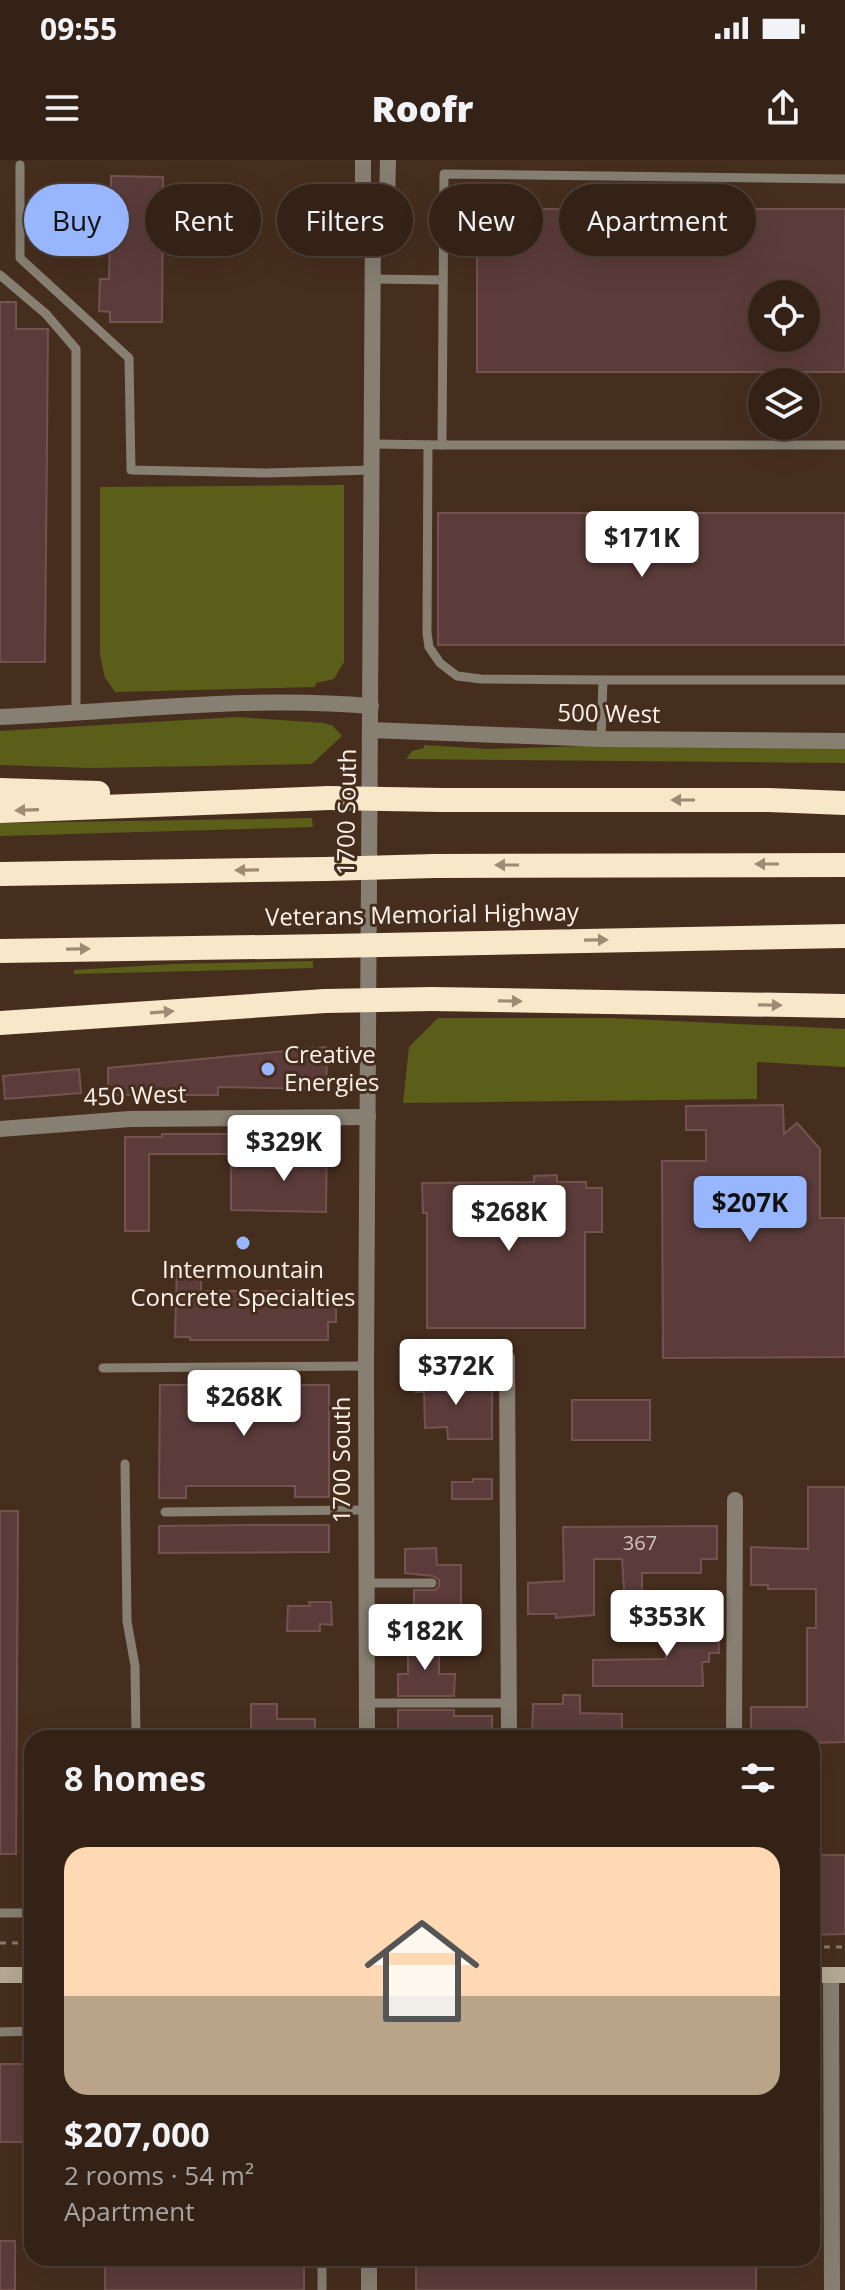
<!DOCTYPE html>
<meta charset="utf-8">
<style>
:root{--surface:#342216;--page:#3c2a1f;--text:#f1f3f6;--muted:#a9a4a1;--line:#4e3f35;--accent:#97b6fd}
body{margin:0;font-family:"Open Sans",sans-serif;background:var(--page);color:var(--text);height:100vh;display:flex;flex-direction:column;font-size:30px;white-space:nowrap}
*{box-sizing:border-box;margin:0}
p{font-size:26px;color:var(--muted)}
.icon{flex:none;width:44px;height:44px;fill:none;stroke:currentColor;stroke-width:2;stroke-linecap:round;stroke-linejoin:round}
.map{position:relative;flex:1;overflow:hidden}
.details{position:absolute;left:24px;top:1570px;width:796px;height:536px;display:flex;flex-direction:column;background:var(--surface);border-radius:24px;box-shadow:0 8px 32px #0002,0 0 0 2px var(--line)}
.details>*{flex:none}
.top-card{position:absolute;left:24px;top:24px;width:798px;height:72px;display:flex;gap:16px}
.buttons{position:absolute;left:748px;top:120px;display:grid;gap:16px}
.buttons a{display:grid;place-items:center;width:72px;height:72px;border-radius:50%;background:var(--surface);box-shadow:0 8px 32px #0002,0 0 0 2px var(--line);font-size:40px}
.price{position:absolute;translate:-50% -68px;padding:0 18px;border-radius:8px;background:#fff;color:#222;font-size:26px;line-height:52px;filter:drop-shadow(0 2px 4px #0008)}
.price::after{content:'';position:absolute;left:50%;top:48px;width:24px;height:18px;margin-left:-12px;background:inherit;clip-path:polygon(0 0,100% 0,50% 100%)}
.price.active{background:var(--accent);color:#111}
ul{padding:0;list-style:none}
li{display:grid;align-content:center;gap:16px;height:424px;padding:0 40px}
li span{display:grid;place-items:center;height:248px;border-radius:24px;color:#555}
li>.icon{margin-inline-start:auto}
span .icon{width:144px;height:144px;fill:#fffc;stroke-width:1}
li b{font-size:34px}
h2{display:flex;justify-content:space-between;align-items:center;height:96px;padding:0 40px;font-size:34px}
.chip{padding:0 28px;border-radius:36px;background:var(--surface);box-shadow:0 8px 32px #0002,0 0 0 2px var(--line);font-size:28px;line-height:72px}
.chip.active{background:var(--accent);color:#111}
.status{display:flex;justify-content:space-between;align-items:center;height:56px;padding:0 40px;background:var(--surface);direction:ltr}
.status svg{height:22px;fill:currentColor}
header{display:flex;justify-content:space-between;align-items:center;height:104px;padding:0 40px;background:var(--surface);font-size:36px;font-weight:800}
.map>svg:first-child{display:block}
</style>
<div class="status"><b>09:55</b><svg viewBox="0 0 49 12"><path d="M0 12V9h3v3zM5 12V6h3v6zM10 12V3h3v9zM15 12V0h3v12zM26 1h20v11H26zM47 4h2v5h-2z"/></svg></div>
<header><svg class="icon" aria-label="menu" viewBox="0 0 24 24"><path d="M4 6h16M4 12h16M4 18h16"/></svg>Roofr<svg class="icon" aria-label="share" viewBox="0 0 24 24"><path d="M12 15V3M7 8l5-5 5 5M5 13v7h14v-7"/></svg></header>
<div class="map">
<svg width="845" height="2130" viewBox="0 0 845 2130">
<rect width="100%" height="100%" fill="#462e1e"/>
<g fill="#5b5e18">
<path d="M344,325V502L334,519L316,523L315,527L115,532L105,518L100,495V327Z"/>
<path d="M237,557L324,563L333,566L342,576L312,604L90,608L0,605V571Z"/>
<path d="M424,585L488,589L616,585H845V603L406,599L412,591L424,588Z"/>
<path d="M312,658L313,667L0,676V663Z"/>
<path d="M313,801V808L74,814V810L174,804Z"/>
<path d="M438,858H611L845,869V907L757,902V939L403,943L409,887Z"/>
</g>
<g fill="#5b3c3a" stroke="#73524f" stroke-width="2" fill-rule="evenodd">
<path d="M111,16L163,17L162,162H110V152L99,151L100,119H109L110,79H91V39H111Z"/>
<path d="M477,49H845V212H477ZM762,134H806V178H762Z"/>
<path d="M0,142H16V169H48L45,502H0Z"/>
<rect x="438" y="353" width="407" height="132"/>
<path d="M326,887L327,929L218,927V935H108V908Z"/>
<path d="M79,909L81,933L5,939L3,916Z"/>
<path d="M783,945L784,974L797,963L820,989V1058H845V1197L663,1198L662,1001H706V970H686V946Z"/>
<path d="M327,973L326,1052L231,1050V1005L301,1006L302,987H307V981Z"/>
<path d="M162,974H241L242,994H149V1071H125V977H162Z"/>
<path d="M557,1015V1022H586V1028H602V1072H585V1168H427V1053H423L422,1023L534,1022V1016Z"/>
<path d="M177,1106H193V1116H201V1131H328V1144H336V1162H328V1180H190V1177H175Z"/>
<path d="M417,1210L447,1212V1227H492V1279H448L447,1267L425,1268L424,1232H415Z"/>
<path d="M160,1225H329V1337H295V1326H186V1338H159Z"/>
<rect x="572" y="1240" width="78" height="40"/>
<path d="M473,1319H492V1339H452V1322H473Z"/>
<path d="M808,1327H845V1582L812,1583V1578H751V1547H807V1468H816V1429H768V1425H751V1387L808,1389Z"/>
<path d="M0,1351H18L16,1694H0Z"/>
<path d="M253,1365H329V1392L159,1393V1366Z"/>
<path d="M717,1366V1399H701V1413H642V1445H625L622,1399H594V1455L556,1458V1454H528V1423L564,1421L563,1367Z"/>
<path d="M436,1388L437,1405H461V1457H444L445,1470H430V1451L414,1450V1430H435L439,1426V1420L433,1416L405,1413V1389Z"/>
<path d="M309,1442H331L332,1465L320,1464V1471H287L288,1446H310Z"/>
<path d="M718,1457L719,1493H709V1502H702L703,1526H593V1500L666,1499L667,1458Z"/>
<path d="M422,1478H439V1514H455L454,1536H398V1514H408V1482H422Z"/>
<path d="M563,1535H580V1553L622,1554V1578H532L533,1544H563Z"/>
<path d="M251,1544H277V1559H315V1578H251Z"/>
<path d="M398,1550H454V1556H492V1578H398Z"/>
<path d="M812,1695H845V1774L812,1775Z"/>
<rect x="0" y="1904" width="32" height="78"/>
<rect x="0" y="2081" width="15" height="49"/>
<rect x="105" y="2098" width="199" height="32"/>
<rect x="416" y="2098" width="340" height="32"/>
</g>
<g fill="none" stroke-linecap="round" stroke-linejoin="round">
<g stroke="#8b776a" stroke-width="3" stroke-dasharray="6 6" stroke-linecap="butt">
<path d="M0,1783H32"/>
<path d="M812,1787H845"/>
</g>
<g stroke="#867f72" stroke-width="9">
<path d="M20,5V98L129,198L131,310L266,313L372,310"/>
<path d="M0,115L46,154L76,189V554"/>
<path d="M373,119L443,120"/>
<path d="M373,284L442,285L444,14L845,19"/>
<path d="M428,285L427,473L429,487L440,503L457,516L481,519L603,520"/>
<path d="M442,285H845"/>
<path d="M601,579L603,520H845"/>
<path d="M103,1208L366,1206"/>
<path d="M125,1304L127,1461L135,1506L136,1578"/>
<path d="M165,1352L366,1350"/>
<path d="M366,1423H432"/>
<path d="M367,1543H508"/>
<path d="M0,1753H32"/>
<path d="M0,1872L32,1871"/>
<path d="M322,2130V2098"/>
</g>
<g stroke="#867f72" stroke-width="16">
<path d="M0,557C124,552 247,535 371,546"/>
<path d="M371,570L601,579L845,581"/>
<path d="M0,969L130,959L368,957"/>
<path d="M507,1198L509,1578"/>
<path d="M734,1578L735,1340"/>
<path d="M831,1815L832,2130"/>
</g>
<g stroke="#867f72" stroke-width="16">
<path d="M363,0V45L373,61L366,1206L367,1578"/>
<path d="M373,61L387,43L388,0"/>
<path d="M369,2098V2130"/>
</g>
<g stroke="#b4a995" stroke-width="16">
<path d="M0,1815H32"/>
<path d="M812,1815H845"/>
</g>
<g stroke="#f8e7c8" stroke-width="24">
<path d="M0,630L98,633"/>
<path d="M442,640H769L845,643"/>
<path d="M0,651L329,638"/>
<path d="M434,706L845,705"/>
<path d="M0,714L325,709"/>
<path d="M434,784L845,776"/>
<path d="M0,791L329,786"/>
<path d="M432,839L845,846"/>
<path d="M0,863L325,841"/>
</g>
<g stroke="#f8e7c8" stroke-width="24">
<path d="M329,638L442,640"/>
<path d="M325,709L434,706"/>
<path d="M329,786L434,784"/>
<path d="M325,841L432,839"/>
</g>
</g>
<defs><path id="oneway-solid" d="M-6-.8H1V-3.2L6.5 0L1 3.2V.8H-6Z" transform="scale(2)"/></defs>
<g fill="#9f8a73">
<use href="#oneway-solid" transform="translate(683 640) rotate(180)"/>
<use href="#oneway-solid" transform="translate(27 650) rotate(178)"/>
<use href="#oneway-solid" transform="translate(767 704) rotate(-180)"/>
<use href="#oneway-solid" transform="translate(507 705) rotate(180)"/>
<use href="#oneway-solid" transform="translate(247 710) rotate(179)"/>
<use href="#oneway-solid" transform="translate(596 780) rotate(-1)"/>
<use href="#oneway-solid" transform="translate(78 789) rotate(-1)"/>
<use href="#oneway-solid" transform="translate(510 841) rotate(1)"/>
<use href="#oneway-solid" transform="translate(770 845) rotate(1)"/>
<use href="#oneway-solid" transform="translate(162 852) rotate(-4)"/>
</g>
<g fill="#97b6fd" stroke="#462e1e" stroke-width="3">
<circle cx="268" cy="909" r="8"/>
<circle cx="243" cy="1083" r="8"/>
</g>
<g text-anchor="middle" stroke-width="6" stroke-linejoin="round" paint-order="stroke">
<g font-size="20" fill="#d5c4bd">
<text x="640" y="1390">367</text>
</g>
<g font-size="24" fill="#fef1e9" stroke="#462e1e">
<text transform="translate(609 554) rotate(1)" y="8">500 West</text>
<text transform="translate(347 652) rotate(-89)" y="8">1700 South</text>
<text transform="translate(422 755) rotate(-1)" y="8">Veterans Memorial Highway</text>
<text transform="translate(135 936) rotate(-2)" y="8">450 West</text>
<text transform="translate(342 1300) rotate(-90)" y="8">1700 South</text>
</g>
<g font-size="24" fill="#fef1e9" stroke="#462e1e" text-anchor="start">
<text x="284" y="903">Creative<tspan x="284" dy="28">Energies</tspan></text>
<text x="243" y="1118" text-anchor="middle">Intermountain<tspan x="243" dy="28">Concrete Specialties</tspan></text>
</g>
</g>
</svg>
<div class="buttons">
<a><svg class="icon" aria-label="locate" viewBox="0 0 24 24"><circle cx="12" cy="12" r="6"/><path d="M12 2v4M12 18v4M2 12h4M18 12h4"/></svg></a>
<a><svg class="icon" aria-label="layers" viewBox="0 0 24 24"><path d="M12 4l9 5-9 5-9-5zM3 14l9 5 9-5"/></svg></a>
</div>
<b class="price" style="left:642px;top:419px">$171K</b>
<b class="price" style="left:284px;top:1023px">$329K</b>
<b class="price active" style="left:750px;top:1084px">$207K</b>
<b class="price" style="left:509px;top:1093px">$268K</b>
<b class="price" style="left:456px;top:1247px">$372K</b>
<b class="price" style="left:244px;top:1278px">$268K</b>
<b class="price" style="left:667px;top:1498px">$353K</b>
<b class="price" style="left:425px;top:1512px">$182K</b>
<div class="top-card">
<a class="chip active">Buy</a>
<a class="chip">Rent</a>
<a class="chip">Filters</a>
<a class="chip">New</a>
<a class="chip">Apartment</a>
</div>
<section class="details">
<h2>8 homes<svg class="icon" aria-label="filters" viewBox="0 0 24 24"><path d="M4 7h16M4 17h16"/><circle cx="9" cy="7" r="2"/><circle cx="15" cy="17" r="2"/></svg></h2>
<ul>
<li><span style="background:linear-gradient(#ffd9b3 60%,#b9a48a 0)"><svg class="icon" aria-label="home" viewBox="0 0 24 24"><path d="M3 11l9-7 9 7M6 9v11h12V9"/></svg></span><div><b>$207,000</b><p>2 rooms · 54 m²</p><p>Apartment</p></div></li>
</ul>
</section>
</div>
